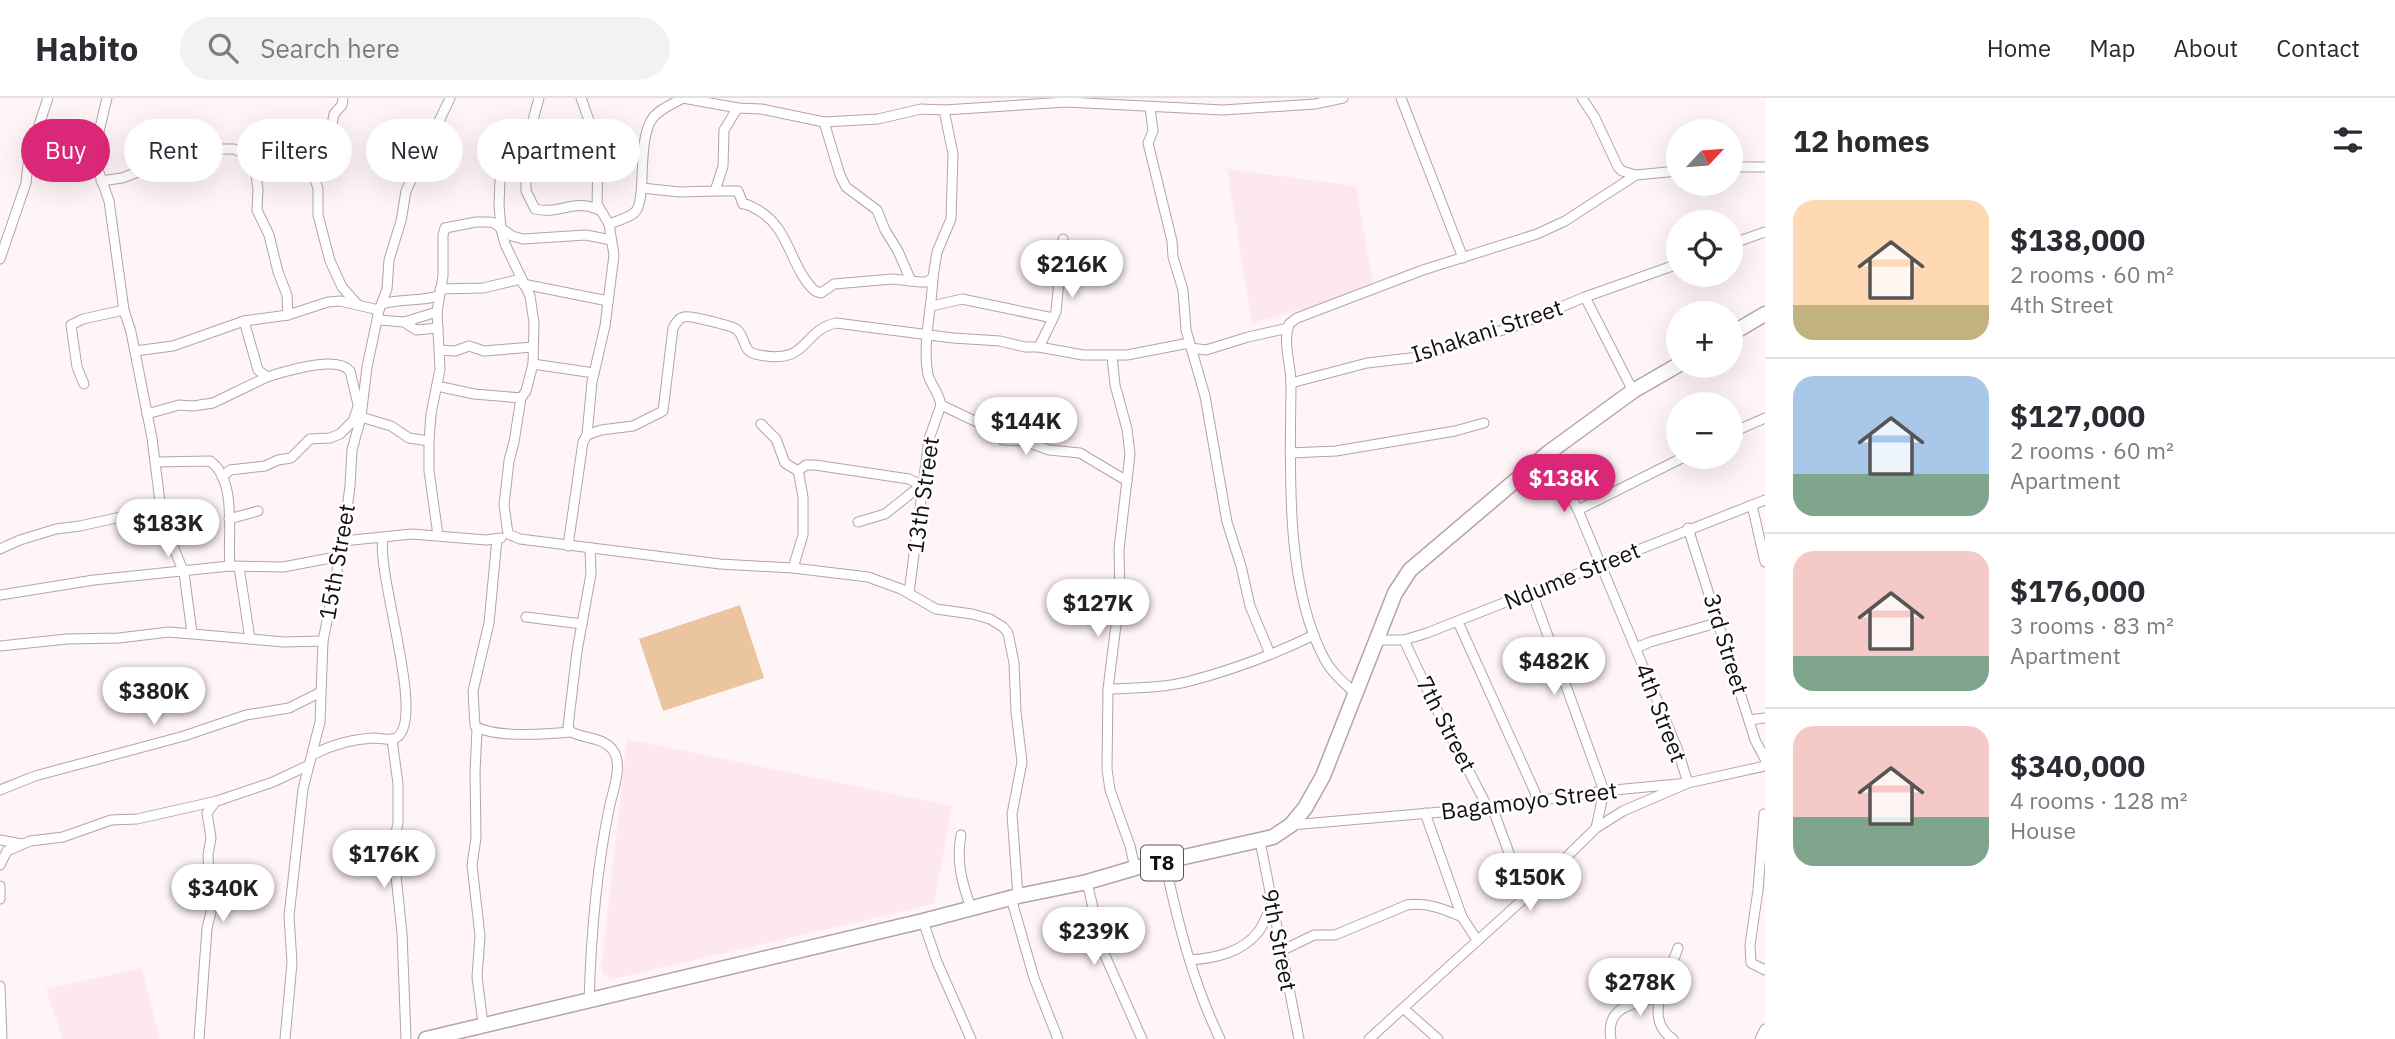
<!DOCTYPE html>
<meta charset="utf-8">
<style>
:root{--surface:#fff;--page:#f2f2f3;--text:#2b2b33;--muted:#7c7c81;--line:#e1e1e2;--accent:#db2777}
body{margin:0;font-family:"IBM Plex Sans",sans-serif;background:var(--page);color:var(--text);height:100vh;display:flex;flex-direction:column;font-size:26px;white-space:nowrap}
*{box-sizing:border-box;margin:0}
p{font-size:23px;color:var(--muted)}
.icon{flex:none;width:38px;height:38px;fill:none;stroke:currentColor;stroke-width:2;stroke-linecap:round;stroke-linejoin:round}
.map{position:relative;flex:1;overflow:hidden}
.sheet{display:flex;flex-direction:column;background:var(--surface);width:630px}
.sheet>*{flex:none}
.banner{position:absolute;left:21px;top:21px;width:665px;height:63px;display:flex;gap:14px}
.needle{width:46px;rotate:64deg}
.controls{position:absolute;left:1666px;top:21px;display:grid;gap:14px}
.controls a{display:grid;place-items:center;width:77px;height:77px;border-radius:50%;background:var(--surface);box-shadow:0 7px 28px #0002;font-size:35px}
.price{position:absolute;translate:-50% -60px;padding:0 16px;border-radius:24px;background:#fff;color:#222;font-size:23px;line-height:46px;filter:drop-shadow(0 2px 4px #0008)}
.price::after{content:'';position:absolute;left:50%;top:42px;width:21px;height:16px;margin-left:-10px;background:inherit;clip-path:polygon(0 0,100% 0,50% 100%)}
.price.selected{background:var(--accent);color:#fff}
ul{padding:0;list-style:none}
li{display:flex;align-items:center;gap:21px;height:175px;padding:0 28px}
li+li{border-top:2px solid var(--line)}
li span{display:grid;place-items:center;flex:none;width:196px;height:140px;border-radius:21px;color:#555}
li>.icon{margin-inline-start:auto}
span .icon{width:84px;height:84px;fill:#fffc;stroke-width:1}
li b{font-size:30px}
h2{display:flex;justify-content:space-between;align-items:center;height:84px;padding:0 28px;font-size:30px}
.tag{padding:0 24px;border-radius:32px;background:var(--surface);box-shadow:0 7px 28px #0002;font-size:24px;line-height:63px}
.tag.selected{background:var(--accent);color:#fff}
header{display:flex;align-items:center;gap:42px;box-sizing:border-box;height:98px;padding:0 35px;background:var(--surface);border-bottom:2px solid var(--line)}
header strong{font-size:33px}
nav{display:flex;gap:38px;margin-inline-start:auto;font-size:24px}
.search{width:490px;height:63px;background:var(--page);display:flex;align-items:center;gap:18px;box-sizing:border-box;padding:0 24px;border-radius:38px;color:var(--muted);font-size:26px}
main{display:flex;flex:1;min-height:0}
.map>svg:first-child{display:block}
</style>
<header>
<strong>Habito</strong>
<div class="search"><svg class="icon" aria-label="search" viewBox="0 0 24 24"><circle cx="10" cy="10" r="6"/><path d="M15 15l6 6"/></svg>Search here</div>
<nav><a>Home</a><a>Map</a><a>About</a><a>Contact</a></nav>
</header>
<main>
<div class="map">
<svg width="1765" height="941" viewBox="0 0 1765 941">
<rect width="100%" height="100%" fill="#fff5f7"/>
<g fill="#fde8ed">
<path d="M1227,71L1356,88L1374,192L1252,225Z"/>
<path d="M627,641L952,708L934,806L609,882L601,873Z"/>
<path d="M142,870L160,941H63L46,891Z"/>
</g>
<path fill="#ebc5a0" d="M740,507L764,580L663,613L639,541Z"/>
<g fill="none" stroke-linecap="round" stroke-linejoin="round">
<g stroke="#b4a4a8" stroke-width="11">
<g id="minor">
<path d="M107,0L96,46L95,63L109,103L124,212L131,234L152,340L160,404L165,428L184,475L192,535"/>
<path d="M539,0L527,44L506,69L500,82L499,107L501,131L505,146L530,198L534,225L533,266L526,293L521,300L514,344L509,363L504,407L508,436L520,441L720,466L793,470L868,479L901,491L936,511L972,516L990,521L1003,529L1008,535L1014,565L1016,614L1022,664L1012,716L1018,798"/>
<path d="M581,0L591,28L598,62L597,106L609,126L614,157L605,228L592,284L587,337"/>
<path d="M683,0L738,10L761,11L824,24L878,21L921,11L944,12L1066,4L1223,12L1315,6L1343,0"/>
<path d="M1401,0L1463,160"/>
<path d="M1582,0L1595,20L1618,69L1622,73L1636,77"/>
<path d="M1150,9L1153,33L1148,45L1172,143L1173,159L1183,192L1186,232L1205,298L1227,424L1241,468L1250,508L1270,556"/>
<path d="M824,24L840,77L846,89L877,112L885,132L898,153L911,183"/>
<path d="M310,55L311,68L318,91V117L330,163L342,189L357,206"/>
<path d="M263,63L255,70L258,91L257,112L269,137L278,174L287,197L288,217"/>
<path d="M1731,69H1765"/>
<path d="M526,76V93L535,111C561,117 573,100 599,112"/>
<path d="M101,83L122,80L171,62L221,51H234L263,63L285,57L310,55L325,46L330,38L334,16L342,7L343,0"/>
<path d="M642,90L679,94L715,93L723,68L724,32C730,24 732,17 738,10"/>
<path d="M715,93H738L743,106C749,106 752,109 758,112C790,130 790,170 815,193L821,195L834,186L893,181L920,184H927L933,179L937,154L951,121L953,56L944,12"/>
<path d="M609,126C617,123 628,120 634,115C648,104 636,45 652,21C659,11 673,6 683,0"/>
<path d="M1731,146L1765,134"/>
<path d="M0,161L26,85L29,57L48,0"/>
<path d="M523,186L608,203"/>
<path d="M440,191L483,190L521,181"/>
<path d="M1585,199L1633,293"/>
<path d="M382,206C402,200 419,204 438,198"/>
<path d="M932,208L962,201L1053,220"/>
<path d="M379,222L404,224L416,232L438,230"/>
<path d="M244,223L258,272L267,279C286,273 336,257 350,273L361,319L391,328L409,340L429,343"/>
<path d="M404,224L437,214"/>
<path d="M1039,249L1056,214L1063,141"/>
<path d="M1191,250L1206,252L1248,239L1288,230"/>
<path d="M440,252L455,253L469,248L484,253L533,249"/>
<path d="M135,253L173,248L244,223L288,217L328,204L340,203L379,212"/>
<path d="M1112,258L1115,287L1127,331L1130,356L1119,451L1120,495L1108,591L1107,671L1110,692L1130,748L1135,770"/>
<path d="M533,266L594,275"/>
<path d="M1291,285L1367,265L1419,259L1518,227L1585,199L1678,166"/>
<path d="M84,286L77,269L71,227L83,221L124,212"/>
<path d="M437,288L474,296L521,300"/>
<path d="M941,307L979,325L1003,342L1025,343L1049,352L1080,355L1127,383"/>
<path d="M147,316L179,307L193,308L213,305L267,279"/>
<path d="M761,326L776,341L785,365L798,373L799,377L803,399V437L793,470"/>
<path d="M1731,335L1765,320"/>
<path d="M1290,355L1336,353L1455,333L1484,325"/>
<path d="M156,364L210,363C238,383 227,438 230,468"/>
<path d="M798,373L806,367H815L909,381L922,388"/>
<path d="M222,379L230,372L265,368L278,362L291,360L310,341L330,340L340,336L353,323L358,309"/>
<path d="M1752,407L1765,464"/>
<path d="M1578,412L1684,359"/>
<path d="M229,421L258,413"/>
<path d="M858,424L885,416L924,385"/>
<path d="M1688,430L1755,642L1765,661"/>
<path d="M438,437L429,373V343L431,316L440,271L437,214L443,178V137L445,130L476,124H488L494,125L512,138L523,141L586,137L611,142"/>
<path d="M497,441L489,525L473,593L475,628C494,640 549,636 571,634"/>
<path d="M343,443L412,436L486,442L501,440"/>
<path d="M568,448L583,344L587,337L601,332L633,328L663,313L673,230C676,225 678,220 684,219C689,217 732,228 736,231C746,238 742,253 755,256C810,269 800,233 836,225L953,240L1000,243L1025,249H1039L1083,257H1127L1189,245"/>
<path d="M0,451L20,442L56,431L80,428L143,414H163"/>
<path d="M239,469L250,541"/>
<path d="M1532,494L1604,693L1596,730"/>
<path d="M909,495L929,341L941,307C939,295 931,287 928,277C922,247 932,209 933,179"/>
<path d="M0,497L94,482L230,468L283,469L341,458"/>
<path d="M526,519L582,526"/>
<path d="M1458,524L1539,703"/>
<path d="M1376,542H1404L1427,535L1765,402"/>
<path d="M1404,542L1436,610L1488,710"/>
<path d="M0,548L67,541L119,540L169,534L284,544L323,543"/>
<path d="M1636,550L1650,544L1720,524"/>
<path d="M1108,591C1135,590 1164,590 1190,583C1232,572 1275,556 1314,537"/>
<path d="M1356,596C1344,585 1331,574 1324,560C1285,487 1290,371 1291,290C1292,268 1282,246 1289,226L1297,220L1423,172L1537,136L1565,123L1636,77L1678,73"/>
<path d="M1749,622L1765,620"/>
<path d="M477,631L475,675L476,740L472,767L480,838L477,879L483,926"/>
<path d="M392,641L398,686V725L393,749L402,835L406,941"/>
<path d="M312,657C331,647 353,641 374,640C381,640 389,643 396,640C427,623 376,477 383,440"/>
<path d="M0,692L35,678L184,638L246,617L289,610L319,595"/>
<path d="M1492,709L1512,763L1530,795"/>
<path d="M1425,715L1462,819L1477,842"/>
<path d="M1764,716L1758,792L1750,847L1751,865L1765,872"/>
<path d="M1291,727L1488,710L1604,693L1688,685L1765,668"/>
<path d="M961,737C956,764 962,785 971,810"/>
<path d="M0,742L22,746"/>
<path d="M1260,743L1299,941"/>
<path d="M1165,765C1178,825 1193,885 1220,941"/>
<path d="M0,767L7,753L30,743L63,739L111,722L137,721L217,703L273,684L307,668"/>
<path d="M1087,784L1103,853L1142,941"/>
<path d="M0,788V801"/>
<path d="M1011,800L1034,880L1058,941"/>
<path d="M923,823L937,864L971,941"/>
<path d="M1281,853L1314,837H1335L1407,807C1426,804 1444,811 1462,819"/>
<path d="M1190,862C1215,860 1242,855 1259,833C1264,825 1267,816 1272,808"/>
<path d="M0,888L2,941"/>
<path d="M589,903C591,839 596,774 609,711C612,695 623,669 614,654C605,639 585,641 571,634L568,629L577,553L591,476L590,450"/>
<path d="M1403,910L1438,941"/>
<path d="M199,941L207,830L211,814L208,757L211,740L207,715L216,703"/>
<path d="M285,941L292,865L289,818L303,691L320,624L323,543L343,443L350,388L352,352L361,319L367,269L379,212L387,191L389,162L401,123L406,93L450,0"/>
<path d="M1369,941L1530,795L1596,730L1623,713L1688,685L1677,650L1578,412L1548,355"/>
<path d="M1611,941C1605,907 1635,906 1661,898"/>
<path d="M1673,941C1641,921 1669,877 1678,850"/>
<path d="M1760,941L1765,931"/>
</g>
</g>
<g stroke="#b4a4a8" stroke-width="17">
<g id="trunk">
<path d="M1731,236L1765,216"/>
<path d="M426,941L923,823L1018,798L1087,784L1135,770L1273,739L1291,727L1305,710L1323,678L1395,495L1410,472L1548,355L1633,293L1678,267"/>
</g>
</g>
<use href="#minor" stroke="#fff" stroke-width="9"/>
<use href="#trunk" stroke="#fff" stroke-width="14"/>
</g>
<g text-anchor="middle" stroke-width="5" stroke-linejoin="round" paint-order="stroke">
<rect fill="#fff" stroke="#5a5758" stroke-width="2" x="1141" y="747.5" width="42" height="35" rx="5"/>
<g font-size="21" font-weight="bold" fill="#140f10">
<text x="1162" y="772">T8</text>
</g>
<g font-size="23" fill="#140f10" stroke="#fff">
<text transform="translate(1487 233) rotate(-18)" y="8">Ishakani Street</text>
<text transform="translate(923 397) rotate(-82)" y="8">13th Street</text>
<text transform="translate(337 464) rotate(-80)" y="8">15th Street</text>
<text transform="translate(1572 478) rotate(-22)" y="8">Ndume Street</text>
<text transform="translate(1726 546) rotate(73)" y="8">3rd Street</text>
<text transform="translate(1661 615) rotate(69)" y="8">4th Street</text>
<text transform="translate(1446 626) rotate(63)" y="8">7th Street</text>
<text transform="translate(1529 703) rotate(-7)" y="8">Bagamoyo Street</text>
<text transform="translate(1279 842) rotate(79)" y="8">9th Street</text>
</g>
</g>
</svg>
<div class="controls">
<a><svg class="needle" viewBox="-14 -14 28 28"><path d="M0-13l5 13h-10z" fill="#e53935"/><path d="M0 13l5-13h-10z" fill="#7c7c81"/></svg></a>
<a><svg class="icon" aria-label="locate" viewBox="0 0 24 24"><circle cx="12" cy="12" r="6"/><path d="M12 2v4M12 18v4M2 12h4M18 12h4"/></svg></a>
<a>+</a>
<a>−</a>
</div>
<b class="price" style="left:1072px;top:202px">$216K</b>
<b class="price" style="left:1026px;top:359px">$144K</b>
<b class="price selected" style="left:1564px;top:416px">$138K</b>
<b class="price" style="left:168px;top:461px">$183K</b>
<b class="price" style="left:1098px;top:541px">$127K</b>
<b class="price" style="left:1554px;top:599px">$482K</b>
<b class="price" style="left:154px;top:629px">$380K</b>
<b class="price" style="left:384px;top:792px">$176K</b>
<b class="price" style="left:1530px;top:815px">$150K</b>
<b class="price" style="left:223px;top:826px">$340K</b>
<b class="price" style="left:1094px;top:869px">$239K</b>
<b class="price" style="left:1640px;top:920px">$278K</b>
<div class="banner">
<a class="tag selected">Buy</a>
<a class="tag">Rent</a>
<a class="tag">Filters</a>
<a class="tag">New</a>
<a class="tag">Apartment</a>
</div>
</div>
<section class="sheet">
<h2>12 homes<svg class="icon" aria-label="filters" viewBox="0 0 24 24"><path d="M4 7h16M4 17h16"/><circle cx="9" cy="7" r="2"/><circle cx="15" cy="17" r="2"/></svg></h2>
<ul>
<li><span style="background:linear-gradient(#ffd9b3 75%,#c2b280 0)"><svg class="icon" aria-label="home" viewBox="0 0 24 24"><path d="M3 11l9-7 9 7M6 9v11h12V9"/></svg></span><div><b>$138,000</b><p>2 rooms · 60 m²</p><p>4th Street</p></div></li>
<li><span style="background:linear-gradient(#a9c7e8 70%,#7fa58c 0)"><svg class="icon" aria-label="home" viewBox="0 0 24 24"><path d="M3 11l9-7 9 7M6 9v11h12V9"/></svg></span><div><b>$127,000</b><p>2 rooms · 60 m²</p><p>Apartment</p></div></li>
<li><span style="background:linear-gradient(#f6c9c9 75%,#7fa58c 0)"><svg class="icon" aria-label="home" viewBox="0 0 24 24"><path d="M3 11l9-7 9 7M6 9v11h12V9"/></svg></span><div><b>$176,000</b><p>3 rooms · 83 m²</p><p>Apartment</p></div></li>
<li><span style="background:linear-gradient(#f6c9c9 65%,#7fa58c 0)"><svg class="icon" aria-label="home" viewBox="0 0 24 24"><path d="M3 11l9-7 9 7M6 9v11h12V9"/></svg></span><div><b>$340,000</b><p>4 rooms · 128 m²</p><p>House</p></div></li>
</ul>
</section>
</main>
